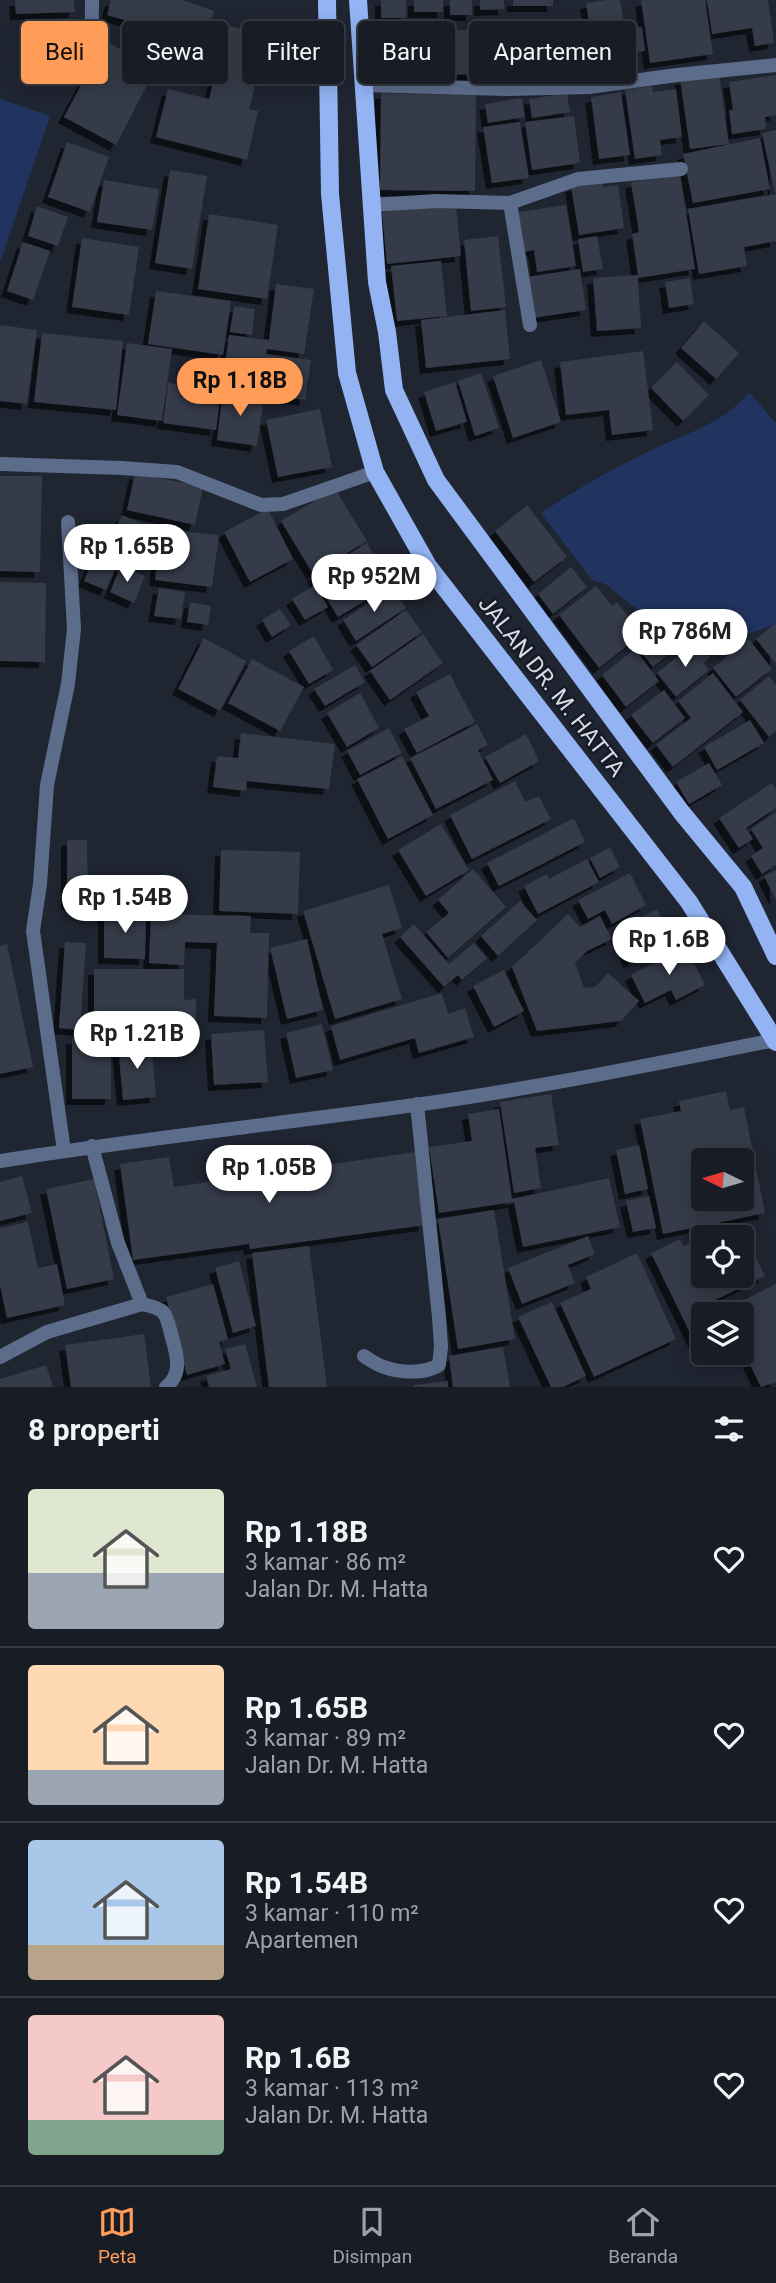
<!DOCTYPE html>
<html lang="id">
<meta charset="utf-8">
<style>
:root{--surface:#171c25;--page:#20252d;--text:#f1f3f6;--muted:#9ea1a7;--line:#363a42;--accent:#fe9c58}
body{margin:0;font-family:Roboto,sans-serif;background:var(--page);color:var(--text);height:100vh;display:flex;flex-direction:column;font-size:26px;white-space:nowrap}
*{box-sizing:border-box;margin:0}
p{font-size:23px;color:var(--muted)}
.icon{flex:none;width:38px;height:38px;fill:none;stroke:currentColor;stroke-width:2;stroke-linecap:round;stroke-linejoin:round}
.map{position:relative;height:1387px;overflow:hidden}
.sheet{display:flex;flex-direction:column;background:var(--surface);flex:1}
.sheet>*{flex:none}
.hud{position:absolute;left:21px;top:21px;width:735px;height:63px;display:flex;gap:14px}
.needle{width:46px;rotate:275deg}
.tools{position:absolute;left:691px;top:1148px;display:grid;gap:14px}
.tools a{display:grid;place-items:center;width:63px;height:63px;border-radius:7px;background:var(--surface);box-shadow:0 4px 18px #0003,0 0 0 2px var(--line);font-size:35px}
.price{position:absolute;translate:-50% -60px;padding:0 16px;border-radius:24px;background:#fff;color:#222;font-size:23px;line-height:46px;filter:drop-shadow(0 2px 4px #0008)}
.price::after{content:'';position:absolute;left:50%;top:42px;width:21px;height:16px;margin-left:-10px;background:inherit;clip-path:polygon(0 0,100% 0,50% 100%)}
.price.current{background:var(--accent);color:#111}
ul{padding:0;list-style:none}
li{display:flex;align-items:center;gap:21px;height:175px;padding:0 28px}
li+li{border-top:2px solid var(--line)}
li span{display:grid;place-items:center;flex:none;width:196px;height:140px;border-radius:7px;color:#555}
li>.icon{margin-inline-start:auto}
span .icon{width:84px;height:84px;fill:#fffc;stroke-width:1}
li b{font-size:30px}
h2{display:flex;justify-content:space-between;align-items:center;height:84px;padding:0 28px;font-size:30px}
.pill{padding:0 24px;border-radius:7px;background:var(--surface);box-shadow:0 4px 18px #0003,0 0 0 2px var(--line);font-size:24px;line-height:63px}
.pill.current{background:var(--accent);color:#111}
.dock{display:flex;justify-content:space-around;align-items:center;height:98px;border-top:2px solid var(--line);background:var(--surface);font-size:19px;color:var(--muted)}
.dock a{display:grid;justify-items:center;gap:4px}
.dock .current{color:var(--accent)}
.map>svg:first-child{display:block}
</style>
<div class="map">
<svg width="776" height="1387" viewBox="0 0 776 1387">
<defs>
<filter id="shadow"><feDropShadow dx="-6" dy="6" stdDeviation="0" flood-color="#0009"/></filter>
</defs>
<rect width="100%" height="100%" fill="#1f2531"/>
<g fill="#20345f">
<path d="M0,99L50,116L0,263Z"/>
<path d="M749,392L776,423V624L729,641L688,636L674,621H652L605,584L592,580L541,513C574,491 608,471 643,454C678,436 725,424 749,392Z"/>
</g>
<g fill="#343b48" fill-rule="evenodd" filter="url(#shadow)">
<path d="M15,0H74L75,12L16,14Z"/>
<path d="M111,0H183L214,11L206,43L107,15Z"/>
<rect x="381" y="0" width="25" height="18"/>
<rect x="414" y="0" width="29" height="12"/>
<rect x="450" y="0" width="22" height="15"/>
<path d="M480,0H504V9L480,10Z"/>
<rect x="513" y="0" width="40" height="6"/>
<path d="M606,0H620L624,24L590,29L586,3Z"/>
<path d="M641,0H705L713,54L650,63Z"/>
<path d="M707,0H768L774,43L755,46L752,28L712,34Z"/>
<path d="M582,18L585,38L615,34L618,63L555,72L549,23Z"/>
<path d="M227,25L268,36L249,109L258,111L247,160L156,137L168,89L209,99Z"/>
<path d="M642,27L645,51L620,54L617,30Z"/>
<path d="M423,28V73H385V29Z"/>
<path d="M430,30H487V75L431,74Z"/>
<path d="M105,41L156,68L116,145L64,117Z"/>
<path d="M719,73L729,144L690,149L680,79Z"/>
<path d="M776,75V115L765,117L766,129L732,134L729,110H733L729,82Z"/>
<path d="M652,86L653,92L676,89L682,137L660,140L662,155L635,159L625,90Z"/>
<path d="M621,92L630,155L599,159L591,97Z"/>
<path d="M381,93L476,95L475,191L380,190Z"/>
<path d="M567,93L570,112L532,118L529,99Z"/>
<path d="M522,98L525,117L488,123L485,104Z"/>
<path d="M574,116L580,163L532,170L525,122Z"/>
<path d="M520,122L529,178L492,183L483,127Z"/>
<path d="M776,130V193H775L762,133Z"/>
<path d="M760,138L770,189L693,203L683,154Z"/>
<path d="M67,142L109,157L90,212L48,197Z"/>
<path d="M170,170L207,176L192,269L155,263Z"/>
<path d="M680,174L695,269L638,278L641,328L597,331L593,278L638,275L632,234L639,232L631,182Z"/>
<path d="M104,180L159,189L152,230L97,222Z"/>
<path d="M602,181L603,187L618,185L624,228L579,235L571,186Z"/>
<path d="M776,194V241L744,247L747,266L699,274L688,209Z"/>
<path d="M456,205L461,256L387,264L382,212Z"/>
<path d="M566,205L576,266L537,272L534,250L524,252L518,212Z"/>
<path d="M37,206L68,217L58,246L28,236Z"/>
<path d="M209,214L278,225L267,299L198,289Z"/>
<path d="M498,236L506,307L471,311L464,240Z"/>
<path d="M597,236L603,269L583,272L578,239Z"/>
<path d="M82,238L139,247L129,315L72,307Z"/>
<path d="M23,242L50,251L33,300L7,291Z"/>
<path d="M441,261L447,316L397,321L391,266Z"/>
<path d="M580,269L586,310L532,318L526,277Z"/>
<path d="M690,278L694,304L669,308L665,282Z"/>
<path d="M276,284L314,289L304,354L267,349L266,354L311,360L305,400L222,388L229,335L269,340Z"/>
<path d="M156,291L231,301L223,355L148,344Z"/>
<path d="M234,306L255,309L252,335L230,332Z"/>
<path d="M505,310L510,359L426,368L421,320Z"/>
<path d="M704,321L739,353L716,379L681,348Z"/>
<path d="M0,325L37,330L27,404L0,401Z"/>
<path d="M42,333L123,341L116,410L34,402Z"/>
<path d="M127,343L172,349L162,421L117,415Z"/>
<path d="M643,351L653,430L612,435L609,410L566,415L560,362Z"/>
<path d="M541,360L561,422L513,438L493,376Z"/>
<path d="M677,362L709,395L683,421L651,388Z"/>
<path d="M481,373L499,428L475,436L458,381Z"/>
<path d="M455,382L467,422L436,431L424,392Z"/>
<path d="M168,383L221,390L216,430L163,423Z"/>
<path d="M223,391L264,397L257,446L217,440Z"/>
<path d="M320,409L332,467L278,477L266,420Z"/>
<path d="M135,473L203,487L195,525L127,510Z"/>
<path d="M0,476H42L40,572L0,571Z"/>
<path d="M335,489L367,541L313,574L281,521Z"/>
<path d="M527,505L567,557L534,582L495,531Z"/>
<path d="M268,509L293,559L250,582L224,532Z"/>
<path d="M122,515L157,530L141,569L105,553Z"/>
<path d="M161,529L219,535L212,587L155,580Z"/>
<path d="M367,543L392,585L338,617L313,576Z"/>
<path d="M95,555L117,565L106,590L84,581Z"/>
<path d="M121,565L145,576L134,603L110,592Z"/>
<path d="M571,567L587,587L553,614L538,594Z"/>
<path d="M0,582L46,583L45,662L0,661Z"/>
<path d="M315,585L328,607L305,620L292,599Z"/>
<path d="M596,586L612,606L617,602L642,634L599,668L559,615Z"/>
<path d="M159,588L185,592L181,619L154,616Z"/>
<path d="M392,588L406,608L356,641L343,620Z"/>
<path d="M190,602L211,606L208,625L187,622Z"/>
<path d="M280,609L291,625L272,637L262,620Z"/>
<path d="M406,610L422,632L372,667L356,645Z"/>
<path d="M776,623V664L756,639Z"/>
<path d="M666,625L681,644L653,667L638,648Z"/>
<path d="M423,634L443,663L390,700L370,671Z"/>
<path d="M314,636L333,670L309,684L289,651Z"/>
<path d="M204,638L246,661L220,711L178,689Z"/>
<path d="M749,639L772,669L736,697L713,668Z"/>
<path d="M697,641L710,657L703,663L709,670L676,697L657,673Z"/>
<path d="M635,649L659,681L626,707L602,675Z"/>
<path d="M252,659L304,687L280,731L228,703Z"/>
<path d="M355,665L365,682L325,706L314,689Z"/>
<path d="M713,673L743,712L673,767L656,745L691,718L678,701Z"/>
<path d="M450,674L475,722L417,753L404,729L429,716L416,692Z"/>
<path d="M769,676L776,685V731L769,737L740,700Z"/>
<path d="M664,690L685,718L653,743L631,715Z"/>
<path d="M360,693L379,728L347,747L327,713Z"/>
<path d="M750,720L764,743L717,770L704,747Z"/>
<path d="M477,724L488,745L478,750L493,780L436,809L410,758Z"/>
<path d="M389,728L402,753L360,775L347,751Z"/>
<path d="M241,733L335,744L329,789L247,781L246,791L213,787L217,756L238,758Z"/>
<path d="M526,734L539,761L500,783L485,757Z"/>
<path d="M402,756L433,815L388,839L357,779Z"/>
<path d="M709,763L722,785L689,804L676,782Z"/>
<path d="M515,781L525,802L539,796L551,819L472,859L450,815Z"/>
<path d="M772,783L776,789V808L746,828L753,839L739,848L719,818Z"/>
<path d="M776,812V865L762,874L751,856L763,848L751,829Z"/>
<path d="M574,818L585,842L499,886L487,863Z"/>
<path d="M441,824L469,870L426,896L398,850Z"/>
<path d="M67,840H87L88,904H67Z"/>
<path d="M610,847L620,867L600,878L590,858Z"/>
<path d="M221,850L300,852L298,914L219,911Z"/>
<path d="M587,859L599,882L538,914L524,886L547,874L549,879Z"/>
<path d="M473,869L506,907L448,958L426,932L449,913L438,900Z"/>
<path d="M776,870V900L764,876Z"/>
<path d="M630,873L646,905L612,924L605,910L588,919L578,900Z"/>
<path d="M389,885L402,928L382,934L402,999L335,1019L303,911Z"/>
<path d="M520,901L537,920L498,956L481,936Z"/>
<path d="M657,909L672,940L630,962L614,931Z"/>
<path d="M104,911L146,912L145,959L104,958Z"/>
<path d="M151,914L251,916L250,933H269L267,1018L214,1016L217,943L185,942L184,965L149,963Z"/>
<path d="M568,914L580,927L600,916L612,939L587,951L575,963L584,988L595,987L608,973L639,1001L621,1021L537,1031L512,967Z"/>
<path d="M414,924L449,964L474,943L487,958L462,980L458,975L444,987L400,937Z"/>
<path d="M307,939L323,1010L287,1019L270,948Z"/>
<path d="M65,942L86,943L80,1030L59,1028Z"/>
<path d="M7,944L33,1067L0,1074V946Z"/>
<path d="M686,947L705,985L676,1000L671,990L645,1003L631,975Z"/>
<path d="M94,969H184V1000L196,999V1036H111V1099H72V1038H94Z"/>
<path d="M504,970L524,1011L494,1027L473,986Z"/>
<path d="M442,993L448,1014L465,1008L474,1037L419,1053L415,1038L340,1060L331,1026Z"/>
<path d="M322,1024L333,1070L296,1078L286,1033Z"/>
<path d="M264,1030L268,1082L214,1085L211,1034Z"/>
<path d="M151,1042L156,1097L123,1100L118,1045Z"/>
<path d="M726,1091L730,1110L744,1107L765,1213L663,1234L640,1119L681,1111L679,1101ZM704,1160H742V1199H704Z"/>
<path d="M551,1094L559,1145L535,1148L541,1188L514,1193L500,1102Z"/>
<path d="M499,1109L512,1199L609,1178L620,1227L523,1247L514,1202L439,1213L429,1147L472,1141L468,1114Z"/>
<path d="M639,1145L648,1189L625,1194L616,1150Z"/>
<path d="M415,1152L425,1225L250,1249L249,1244L133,1260L120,1164L169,1157L174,1187Z"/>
<path d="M22,1176L32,1213L0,1221V1182Z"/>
<path d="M94,1179L114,1279L67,1289L46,1189Z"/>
<path d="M649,1196L656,1228L633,1232L626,1201Z"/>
<path d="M494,1210L515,1339L458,1349L438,1219Z"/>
<path d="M28,1222L38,1268L57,1264L65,1305L7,1318L0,1285V1228Z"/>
<path d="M715,1231L718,1237H704V1276H742V1237L745,1235L765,1276L711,1302L717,1314H704V1341L696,1345L651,1253L680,1239L684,1246Z"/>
<path d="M588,1236L595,1254L568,1265L575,1283L522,1304L508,1268Z"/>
<path d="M309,1246L327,1387H269L252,1253Z"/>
<path d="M637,1253L676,1339L594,1377L560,1303L591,1289L586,1277Z"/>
<path d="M239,1261L256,1326L233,1333L215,1268Z"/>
<path d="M213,1284L228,1339L219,1342L225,1364L187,1375L166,1297Z"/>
<path d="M776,1284V1382L761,1387L742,1348V1314H726L724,1310Z"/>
<path d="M552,1302L586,1376L563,1387H551L518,1317Z"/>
<path d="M144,1334L151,1387H71L65,1345Z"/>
<path d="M245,1344L257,1387H209L206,1376L231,1369L225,1349Z"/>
<path d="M503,1347L510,1387H453L449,1356Z"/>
<path d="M46,1365L53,1387H0V1379Z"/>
<path d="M448,1381V1387H414V1385Z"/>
</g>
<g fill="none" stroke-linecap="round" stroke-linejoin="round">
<path stroke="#5c6c8b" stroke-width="14" d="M364,1356C370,1360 377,1365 384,1367C400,1373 425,1374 439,1365L441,1347L439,1317L417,1104"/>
<g stroke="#5c6c8b" stroke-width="14">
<path d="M61,71C92,44 92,41 92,0"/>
<path d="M364,85L507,89L589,87L677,75L776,65"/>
<path d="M510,203L530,325"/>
<path d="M371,205L437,201L510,203L578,179L681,169"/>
<path d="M0,464L122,468L177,472L261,505L283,504L375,472"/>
<path d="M92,1146L118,1243L142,1304C149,1306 158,1307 163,1312C168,1318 169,1327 171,1334C176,1352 184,1373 166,1387"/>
<path d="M64,1151L33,931L40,884L47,785L68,684L74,629L68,522"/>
<path d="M0,1357L47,1332L142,1304"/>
</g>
<path stroke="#5c6c8b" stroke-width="14" d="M0,1161C138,1139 277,1124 415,1105C536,1088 656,1064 775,1040"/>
<g stroke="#93b3f3" stroke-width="18">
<path d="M327,0L330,194L347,373L375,472L428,566L689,902L776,1042"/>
<path d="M358,0L377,282L387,332L394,390L436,480L682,813L743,887L776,956"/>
</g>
</g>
<g text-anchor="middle" stroke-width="5" stroke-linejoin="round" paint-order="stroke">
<g font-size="23" fill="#d8dce5" stroke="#151b27">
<text transform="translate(552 686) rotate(52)" y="8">JALAN DR. M. HATTA</text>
</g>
</g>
</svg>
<div class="tools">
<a><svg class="needle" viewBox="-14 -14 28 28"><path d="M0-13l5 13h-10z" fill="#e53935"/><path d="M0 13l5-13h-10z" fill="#9ea1a7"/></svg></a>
<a><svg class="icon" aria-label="locate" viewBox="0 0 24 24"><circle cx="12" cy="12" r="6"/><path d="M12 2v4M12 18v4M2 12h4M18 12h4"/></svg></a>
<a><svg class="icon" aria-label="layers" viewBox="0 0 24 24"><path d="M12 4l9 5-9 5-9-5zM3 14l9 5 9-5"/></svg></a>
</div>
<b class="price current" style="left:240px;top:418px">Rp 1.18B</b>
<b class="price" style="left:127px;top:584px">Rp 1.65B</b>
<b class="price" style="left:374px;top:614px">Rp 952M</b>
<b class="price" style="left:685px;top:669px">Rp 786M</b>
<b class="price" style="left:125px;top:935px">Rp 1.54B</b>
<b class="price" style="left:669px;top:977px">Rp 1.6B</b>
<b class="price" style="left:137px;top:1071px">Rp 1.21B</b>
<b class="price" style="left:269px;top:1205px">Rp 1.05B</b>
<div class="hud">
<a class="pill current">Beli</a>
<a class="pill">Sewa</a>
<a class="pill">Filter</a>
<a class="pill">Baru</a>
<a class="pill">Apartemen</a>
</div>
</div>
<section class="sheet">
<h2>8 properti<svg class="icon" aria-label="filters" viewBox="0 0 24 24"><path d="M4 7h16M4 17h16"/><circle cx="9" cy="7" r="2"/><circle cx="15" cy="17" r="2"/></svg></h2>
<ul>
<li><span style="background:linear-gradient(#dfe7d0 60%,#9aa5b1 0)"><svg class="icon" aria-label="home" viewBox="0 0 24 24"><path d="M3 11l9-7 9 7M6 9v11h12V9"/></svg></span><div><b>Rp 1.18B</b><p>3 kamar · 86 m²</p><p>Jalan Dr. M. Hatta</p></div><svg class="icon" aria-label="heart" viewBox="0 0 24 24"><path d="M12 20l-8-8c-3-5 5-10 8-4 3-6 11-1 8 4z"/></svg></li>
<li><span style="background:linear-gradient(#ffd9b3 75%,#9aa5b1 0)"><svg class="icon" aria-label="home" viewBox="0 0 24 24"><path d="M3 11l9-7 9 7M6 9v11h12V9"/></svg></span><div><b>Rp 1.65B</b><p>3 kamar · 89 m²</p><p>Jalan Dr. M. Hatta</p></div><svg class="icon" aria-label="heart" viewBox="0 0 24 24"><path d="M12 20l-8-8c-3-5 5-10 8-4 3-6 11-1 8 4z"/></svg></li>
<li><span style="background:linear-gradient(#a9c7e8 75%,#b9a48a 0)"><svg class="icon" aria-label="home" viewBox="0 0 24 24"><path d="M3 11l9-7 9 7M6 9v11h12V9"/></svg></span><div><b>Rp 1.54B</b><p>3 kamar · 110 m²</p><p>Apartemen</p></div><svg class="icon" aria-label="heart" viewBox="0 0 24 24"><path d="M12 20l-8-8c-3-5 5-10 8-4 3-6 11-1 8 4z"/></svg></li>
<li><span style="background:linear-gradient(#f6c9c9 75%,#7fa58c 0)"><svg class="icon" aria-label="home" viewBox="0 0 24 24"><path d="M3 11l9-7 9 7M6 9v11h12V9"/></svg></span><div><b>Rp 1.6B</b><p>3 kamar · 113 m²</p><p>Jalan Dr. M. Hatta</p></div><svg class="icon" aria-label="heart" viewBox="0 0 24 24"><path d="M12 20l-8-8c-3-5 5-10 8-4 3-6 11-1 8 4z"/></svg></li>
</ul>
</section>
<nav class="dock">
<a class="current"><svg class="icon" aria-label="map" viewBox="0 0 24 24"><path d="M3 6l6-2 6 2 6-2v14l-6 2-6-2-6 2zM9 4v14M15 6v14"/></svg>Peta</a>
<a><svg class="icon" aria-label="saved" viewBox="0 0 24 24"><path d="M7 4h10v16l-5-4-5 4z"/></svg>Disimpan</a>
<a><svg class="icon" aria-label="home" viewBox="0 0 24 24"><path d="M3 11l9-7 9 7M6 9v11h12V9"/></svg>Beranda</a>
</nav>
